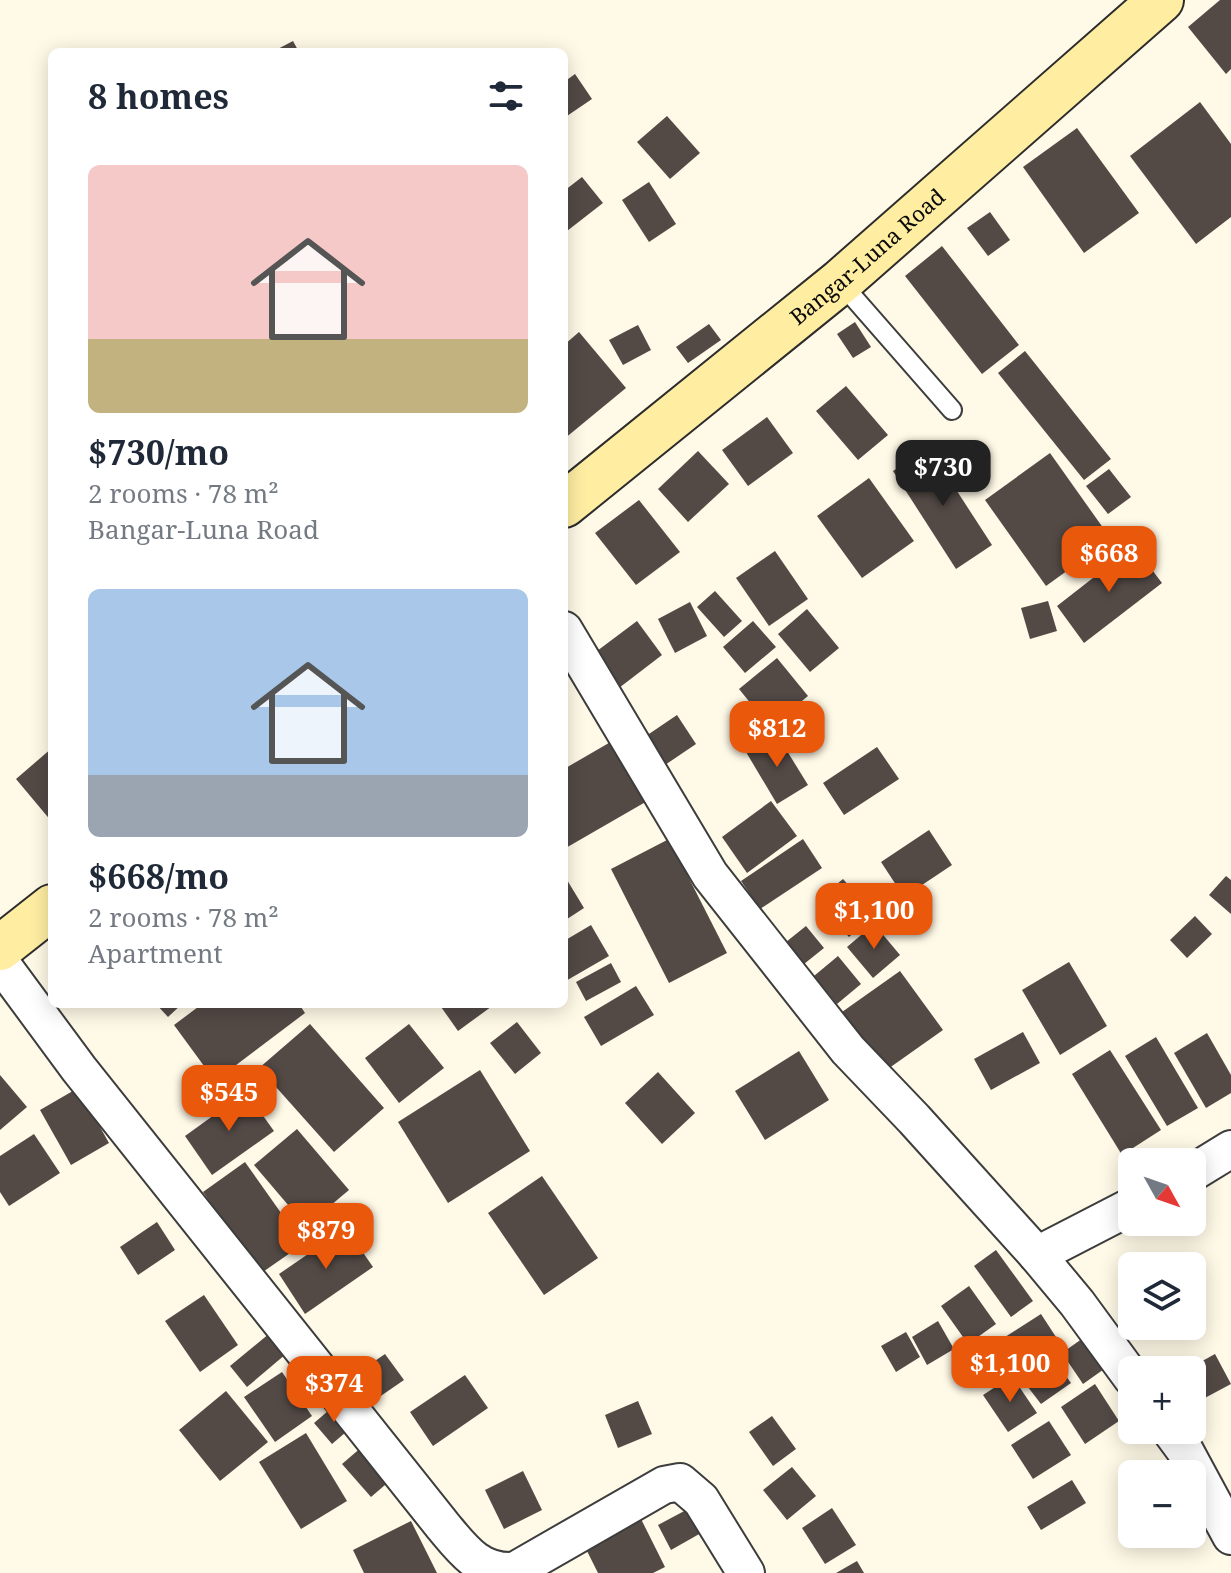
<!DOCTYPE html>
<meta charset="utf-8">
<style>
:root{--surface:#fff;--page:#f2f2f3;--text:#1f2937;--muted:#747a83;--accent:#ea580c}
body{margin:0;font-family:"Noto Serif",serif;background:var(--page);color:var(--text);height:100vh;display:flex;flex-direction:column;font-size:30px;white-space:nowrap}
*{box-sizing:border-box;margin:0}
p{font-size:26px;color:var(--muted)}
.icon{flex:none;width:44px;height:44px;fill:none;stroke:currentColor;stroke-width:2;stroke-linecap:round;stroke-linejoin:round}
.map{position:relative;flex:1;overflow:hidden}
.panel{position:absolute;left:48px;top:48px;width:520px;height:960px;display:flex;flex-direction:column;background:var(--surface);border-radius:12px;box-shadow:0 4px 20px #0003}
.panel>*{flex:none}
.needle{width:52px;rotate:130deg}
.fabs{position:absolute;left:1118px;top:1148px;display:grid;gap:16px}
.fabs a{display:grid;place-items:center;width:88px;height:88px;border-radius:12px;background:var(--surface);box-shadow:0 4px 20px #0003;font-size:40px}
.price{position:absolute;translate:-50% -68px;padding:0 18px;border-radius:16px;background:var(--accent);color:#fff;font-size:26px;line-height:52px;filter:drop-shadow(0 2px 4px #0008)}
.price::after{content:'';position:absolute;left:50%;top:48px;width:24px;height:18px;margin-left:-12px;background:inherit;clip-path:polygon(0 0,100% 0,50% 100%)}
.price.selected{background:#222;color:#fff}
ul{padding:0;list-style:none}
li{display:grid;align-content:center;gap:16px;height:424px;padding:0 40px}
li span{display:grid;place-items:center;height:248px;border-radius:12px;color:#555}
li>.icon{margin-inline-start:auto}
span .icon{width:144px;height:144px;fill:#fffc;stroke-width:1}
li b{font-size:34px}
h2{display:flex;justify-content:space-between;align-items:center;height:96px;padding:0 40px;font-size:34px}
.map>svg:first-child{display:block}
</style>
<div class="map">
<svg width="1231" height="1573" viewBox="0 0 1231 1573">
<rect width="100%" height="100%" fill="#fff9e7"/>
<g fill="#534a46">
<path d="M1220,0H1231V69L1226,74L1188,27Z"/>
<path d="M293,41L299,52H272Z"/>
<path d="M575,74L592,99L564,118V82Z"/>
<path d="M1200,102L1231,144V217L1196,244L1130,156Z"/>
<path d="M667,116L700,153L670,179L637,142Z"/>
<path d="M1077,128L1139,213L1084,253L1023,167Z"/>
<path d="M582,177L603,203L567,231L564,227V191Z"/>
<path d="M649,182L676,224L649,242L622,200Z"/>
<path d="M990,212L1010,240L988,256L967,228Z"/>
<path d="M942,246L1019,345L982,374L905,276Z"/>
<path d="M855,322L871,347L853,358L837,334Z"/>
<path d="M709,324L721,340L688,363L676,347Z"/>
<path d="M638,325L651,350L623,365L609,340Z"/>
<path d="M579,332L626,388L564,439V345Z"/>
<path d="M1025,351L1111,459L1084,480L998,373Z"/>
<path d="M846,386L888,435L858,460L816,411Z"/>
<path d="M767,417L793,453L748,486L722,450Z"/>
<path d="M929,448L992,545L956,569L893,471Z"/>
<path d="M698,451L729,484L688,522L658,489Z"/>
<path d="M1050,453L1111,539L1046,586L985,500Z"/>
<path d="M1109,469L1131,497L1108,514L1086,486Z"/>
<path d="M869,478L914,541L862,578L817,516Z"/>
<path d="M639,500L680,552L636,585L595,533Z"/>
<path d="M1134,546L1162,583L1084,643L1057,606Z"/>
<path d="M775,551L808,599L769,626L736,578Z"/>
<path d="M715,591L742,621L724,637L697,607Z"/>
<path d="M1048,601L1057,631L1030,639L1021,608Z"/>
<path d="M690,602L707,636L675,653L658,619Z"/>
<path d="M807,609L839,648L810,672L778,634Z"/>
<path d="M637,621L662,655L615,691L589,657Z"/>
<path d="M753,621L776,647L745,673L723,647Z"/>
<path d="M777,658L808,696L770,727L739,689Z"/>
<path d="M677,715L696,744L662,767L643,738Z"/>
<path d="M776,733L808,785L777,804L746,752Z"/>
<path d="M614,740L649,800L564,849V769Z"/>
<path d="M877,747L899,779L844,815L823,783Z"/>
<path d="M52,748V822L16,779Z"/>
<path d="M771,801L797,836L747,873L722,837Z"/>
<path d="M929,830L952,865L904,897L881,862Z"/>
<path d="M669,839L727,953L669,983L611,869Z"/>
<path d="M803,839L822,868L760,909L741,881Z"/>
<path d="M564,875L584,908L564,921Z"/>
<path d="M1226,876L1231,880V914L1209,895Z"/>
<path d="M843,879L874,914L849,937L817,901Z"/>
<path d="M1195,916L1212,934L1187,958L1170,940Z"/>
<path d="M874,924L900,955L873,978L847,947Z"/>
<path d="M591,925L609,956L564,982V941Z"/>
<path d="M806,926L824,948L799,968L781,946Z"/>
<path d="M838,956L861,984L837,1004L814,976Z"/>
<path d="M1069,962L1107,1026L1060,1055L1022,990Z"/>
<path d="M611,963L621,982L586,1001L576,982Z"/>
<path d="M900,971L943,1030L885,1071L842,1012Z"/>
<path d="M636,986L654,1015L601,1046L584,1017Z"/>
<path d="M156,1004H182L168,1017Z"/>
<path d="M202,1004H299L305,1013L215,1081L174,1025Z"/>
<path d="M439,1004H495L458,1031Z"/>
<path d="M517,1022L541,1053L515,1074L490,1043Z"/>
<path d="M310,1024L384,1108L334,1152L259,1068Z"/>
<path d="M409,1024L444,1068L399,1103L365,1058Z"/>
<path d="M1023,1032L1040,1063L991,1090L974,1059Z"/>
<path d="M1207,1033L1231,1075V1093L1206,1108L1174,1053Z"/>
<path d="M1156,1037L1198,1108L1167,1126L1125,1056Z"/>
<path d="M1110,1050L1161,1130L1122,1155L1072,1074Z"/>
<path d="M799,1051L829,1100L765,1140L735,1091Z"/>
<path d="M480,1070L530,1151L448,1203L398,1122Z"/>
<path d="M658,1072L695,1113L662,1144L625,1103Z"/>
<path d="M0,1075L27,1107L0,1130Z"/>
<path d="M78,1088L109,1143L71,1165L40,1110Z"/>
<path d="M246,1092L274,1131L212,1175L185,1136Z"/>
<path d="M297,1129L349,1190L306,1226L254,1165Z"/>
<path d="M34,1134L60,1173L9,1206L0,1192V1156Z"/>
<path d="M245,1162L303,1244L260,1274L203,1192Z"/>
<path d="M542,1176L598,1258L544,1295L488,1213Z"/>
<path d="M157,1222L175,1250L138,1275L120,1247Z"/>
<path d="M346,1228L373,1267L305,1314L279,1274Z"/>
<path d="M996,1250L1033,1301L1011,1317L974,1266Z"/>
<path d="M969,1286L996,1324L968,1344L941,1306Z"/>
<path d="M204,1295L238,1345L200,1372L165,1321Z"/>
<path d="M1041,1314L1056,1337L999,1374L983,1351Z"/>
<path d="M938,1321L954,1349L927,1365L912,1337Z"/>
<path d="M1093,1331L1114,1362L1083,1384L1062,1353Z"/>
<path d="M906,1332L920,1357L896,1372L881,1346Z"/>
<path d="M270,1333L286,1354L247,1387L230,1366Z"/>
<path d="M385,1354L404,1380L372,1402L353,1376Z"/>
<path d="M1215,1354L1231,1384L1201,1400L1192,1384V1370H1186Z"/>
<path d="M1052,1356L1071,1383L1041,1404L1021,1378Z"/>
<path d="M282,1372L312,1416L275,1442L244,1397Z"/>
<path d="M465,1375L488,1408L433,1446L410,1412Z"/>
<path d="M1012,1376L1037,1413L1008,1432L983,1395Z"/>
<path d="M1095,1384L1119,1421L1085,1444L1061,1407Z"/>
<path d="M226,1391L268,1442L220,1481L179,1430Z"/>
<path d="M638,1401L652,1434L618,1448L605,1415Z"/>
<path d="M335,1405L353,1426L332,1444L314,1423Z"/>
<path d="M772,1416L796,1449L773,1466L749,1432Z"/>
<path d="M1049,1421L1071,1455L1033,1479L1011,1445Z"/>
<path d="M306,1433L347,1501L301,1529L259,1462Z"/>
<path d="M363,1446L392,1479L371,1497L342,1464Z"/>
<path d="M792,1467L816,1496L787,1520L763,1490Z"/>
<path d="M523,1471L542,1510L504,1529L485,1490Z"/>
<path d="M1072,1480L1086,1503L1041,1530L1027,1507Z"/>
<path d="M832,1508L856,1545L825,1564L802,1528Z"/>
<path d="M688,1509L701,1533L671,1550L658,1525Z"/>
<path d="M640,1517L665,1567L653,1573H598L584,1545Z"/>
<path d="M411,1521L437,1573H364L353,1550Z"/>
<path d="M857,1561L864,1573H836Z"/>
</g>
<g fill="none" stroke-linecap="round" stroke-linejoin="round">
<g stroke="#3d3d3d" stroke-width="22">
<path id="service" d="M840,282L952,410"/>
</g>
<g stroke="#3d3d3d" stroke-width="40">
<g id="minor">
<path d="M564,630L710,875L848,1050L914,1119L1037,1255L1077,1303L1132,1378"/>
<path d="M0,962L79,1069L443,1526C463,1550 479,1573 514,1571L664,1485L680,1482L701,1500L746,1573"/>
<path d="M1192,1173L1231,1149"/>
<path d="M1037,1255L1132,1206"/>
<path d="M1170,1430L1184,1449L1231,1536"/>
</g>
</g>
<g stroke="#2c2c2c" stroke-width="48">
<g id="secondary">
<path id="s1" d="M564,505L840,282L1161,0"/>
<path d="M0,948L52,907"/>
</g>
</g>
<use href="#service" stroke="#fff" stroke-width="18"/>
<use href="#minor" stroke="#fff" stroke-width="36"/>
<use href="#secondary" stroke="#ffeea2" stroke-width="44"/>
</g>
<g text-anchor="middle" stroke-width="8" stroke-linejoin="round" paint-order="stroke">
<g font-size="22" fill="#0a0a0a" stroke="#fff">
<text dy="8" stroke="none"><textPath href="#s1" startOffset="392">Bangar-Luna Road</textPath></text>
</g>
</g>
</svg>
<div class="fabs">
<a><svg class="needle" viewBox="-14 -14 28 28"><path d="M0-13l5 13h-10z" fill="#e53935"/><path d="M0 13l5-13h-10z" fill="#747a83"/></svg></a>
<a><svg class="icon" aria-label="layers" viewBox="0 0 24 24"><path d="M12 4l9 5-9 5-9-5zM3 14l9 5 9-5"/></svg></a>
<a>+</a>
<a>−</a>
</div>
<b class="price selected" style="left:943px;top:508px">$730</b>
<b class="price" style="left:1109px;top:594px">$668</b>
<b class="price" style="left:777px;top:769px">$812</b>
<b class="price" style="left:874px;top:951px">$1,100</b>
<b class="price" style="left:229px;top:1133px">$545</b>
<b class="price" style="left:326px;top:1271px">$879</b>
<b class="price" style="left:1010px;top:1404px">$1,100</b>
<b class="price" style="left:334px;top:1424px">$374</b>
<section class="panel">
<h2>8 homes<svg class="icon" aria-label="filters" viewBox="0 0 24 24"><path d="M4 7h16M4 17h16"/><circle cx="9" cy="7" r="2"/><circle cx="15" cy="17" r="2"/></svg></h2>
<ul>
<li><span style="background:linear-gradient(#f6c9c9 70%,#c2b280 0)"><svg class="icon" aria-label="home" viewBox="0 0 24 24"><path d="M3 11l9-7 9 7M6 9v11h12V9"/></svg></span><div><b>$730/mo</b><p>2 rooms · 78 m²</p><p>Bangar-Luna Road</p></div></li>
<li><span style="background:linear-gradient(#a9c7e8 75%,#9aa5b1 0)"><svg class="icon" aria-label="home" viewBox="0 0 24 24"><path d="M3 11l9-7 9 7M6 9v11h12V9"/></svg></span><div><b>$668/mo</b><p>2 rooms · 78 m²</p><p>Apartment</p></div></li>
</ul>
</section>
</div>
